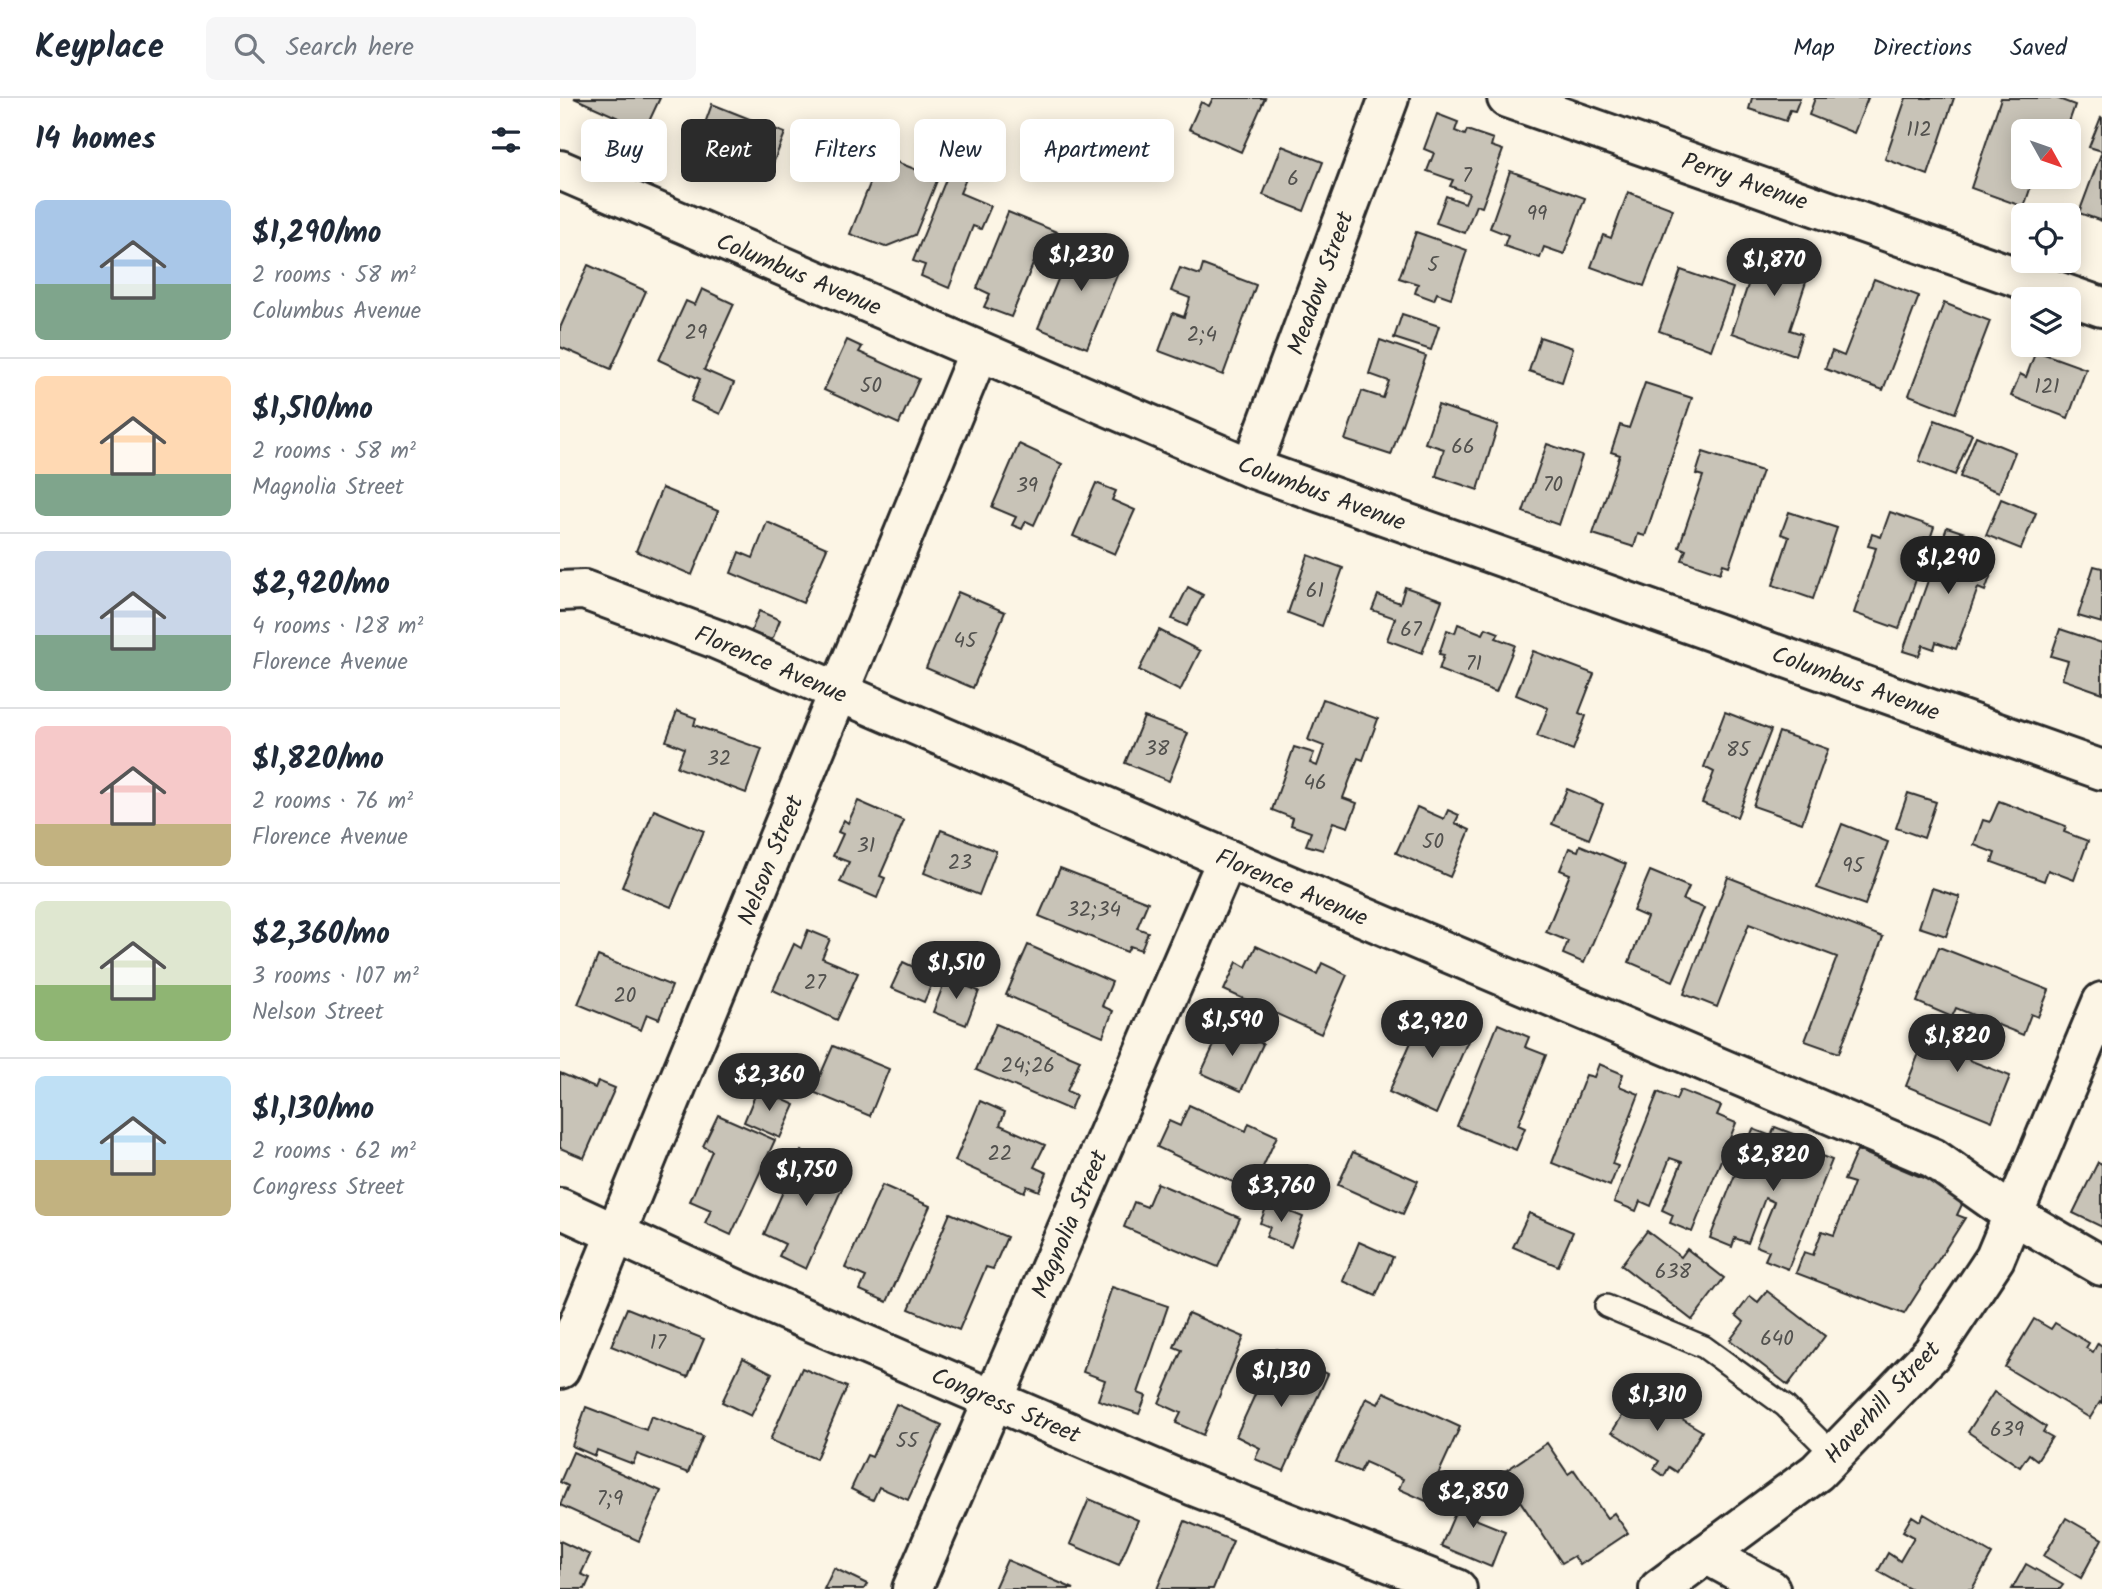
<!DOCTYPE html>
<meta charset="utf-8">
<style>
:root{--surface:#fff;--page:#f6f6f7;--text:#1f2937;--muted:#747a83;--line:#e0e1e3;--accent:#2b2b2b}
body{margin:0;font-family:Kalam,sans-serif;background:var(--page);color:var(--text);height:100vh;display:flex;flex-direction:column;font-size:26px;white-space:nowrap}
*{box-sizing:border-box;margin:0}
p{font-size:23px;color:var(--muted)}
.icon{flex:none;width:38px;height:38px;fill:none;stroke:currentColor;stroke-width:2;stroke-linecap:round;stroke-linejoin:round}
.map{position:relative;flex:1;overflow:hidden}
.panel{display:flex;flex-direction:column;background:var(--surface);width:560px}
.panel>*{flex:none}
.guide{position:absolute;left:21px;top:21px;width:665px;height:63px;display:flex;gap:14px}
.needle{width:46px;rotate:130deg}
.controls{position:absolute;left:1451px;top:21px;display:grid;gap:14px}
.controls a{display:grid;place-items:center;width:70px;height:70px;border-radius:10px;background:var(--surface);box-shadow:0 4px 18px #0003;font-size:35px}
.price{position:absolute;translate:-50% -60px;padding:0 16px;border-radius:24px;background:var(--accent);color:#fff;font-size:23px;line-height:46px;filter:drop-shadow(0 2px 4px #0008)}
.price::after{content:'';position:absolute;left:50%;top:42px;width:21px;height:16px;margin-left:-10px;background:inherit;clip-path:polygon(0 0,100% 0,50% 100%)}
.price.current{background:#222;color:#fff}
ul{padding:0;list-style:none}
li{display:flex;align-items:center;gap:21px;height:175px;padding:0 35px}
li+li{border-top:2px solid var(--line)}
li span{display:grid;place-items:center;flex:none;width:196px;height:140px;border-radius:10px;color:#555}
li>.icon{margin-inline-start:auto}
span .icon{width:84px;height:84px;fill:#fffc;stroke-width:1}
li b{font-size:30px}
h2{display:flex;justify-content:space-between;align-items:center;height:84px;padding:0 35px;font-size:30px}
.chip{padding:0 24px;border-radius:10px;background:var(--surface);box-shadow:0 4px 18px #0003;font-size:24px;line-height:63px}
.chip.current{background:var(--accent);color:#fff}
header{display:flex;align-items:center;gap:42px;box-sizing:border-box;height:98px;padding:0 35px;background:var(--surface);border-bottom:2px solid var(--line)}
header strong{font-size:33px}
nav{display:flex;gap:38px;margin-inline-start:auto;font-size:24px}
.search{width:490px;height:63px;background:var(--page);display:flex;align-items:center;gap:18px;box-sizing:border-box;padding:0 24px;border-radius:10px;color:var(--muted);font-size:26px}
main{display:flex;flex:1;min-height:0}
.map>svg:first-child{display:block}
</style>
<header>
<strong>Keyplace</strong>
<div class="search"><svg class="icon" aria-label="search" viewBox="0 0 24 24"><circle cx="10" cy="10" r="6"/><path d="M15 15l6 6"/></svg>Search here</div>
<nav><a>Map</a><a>Directions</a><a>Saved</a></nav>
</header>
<main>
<section class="panel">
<h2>14 homes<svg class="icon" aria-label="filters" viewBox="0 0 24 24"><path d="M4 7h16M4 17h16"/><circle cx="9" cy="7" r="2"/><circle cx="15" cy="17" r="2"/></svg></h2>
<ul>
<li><span style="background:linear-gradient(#a9c7e8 60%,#7fa58c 0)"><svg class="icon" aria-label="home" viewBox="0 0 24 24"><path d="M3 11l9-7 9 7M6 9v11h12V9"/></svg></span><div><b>$1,290/mo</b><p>2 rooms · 58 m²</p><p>Columbus Avenue</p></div></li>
<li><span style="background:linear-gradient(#ffd9b3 70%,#7fa58c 0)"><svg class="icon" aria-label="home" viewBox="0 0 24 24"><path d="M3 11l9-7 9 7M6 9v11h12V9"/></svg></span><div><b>$1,510/mo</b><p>2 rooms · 58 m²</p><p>Magnolia Street</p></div></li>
<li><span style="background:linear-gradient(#c9d6e8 60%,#7fa58c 0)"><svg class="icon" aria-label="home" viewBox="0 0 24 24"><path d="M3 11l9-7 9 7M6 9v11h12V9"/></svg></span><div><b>$2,920/mo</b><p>4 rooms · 128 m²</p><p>Florence Avenue</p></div></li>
<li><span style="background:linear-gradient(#f6c9c9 70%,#c2b280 0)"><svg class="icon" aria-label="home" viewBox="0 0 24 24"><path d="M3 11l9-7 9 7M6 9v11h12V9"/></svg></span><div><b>$1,820/mo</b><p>2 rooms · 76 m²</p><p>Florence Avenue</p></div></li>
<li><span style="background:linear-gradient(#dfe7d0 60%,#8fb573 0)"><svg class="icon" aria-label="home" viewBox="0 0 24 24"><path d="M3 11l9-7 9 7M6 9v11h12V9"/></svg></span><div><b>$2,360/mo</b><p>3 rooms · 107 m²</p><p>Nelson Street</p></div></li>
<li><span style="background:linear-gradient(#bfe0f5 60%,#c2b280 0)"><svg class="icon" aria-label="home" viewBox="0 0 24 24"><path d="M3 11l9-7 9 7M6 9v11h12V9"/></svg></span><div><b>$1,130/mo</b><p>2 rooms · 62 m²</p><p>Congress Street</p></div></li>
</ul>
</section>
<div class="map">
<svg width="1542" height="1491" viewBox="0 0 1542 1491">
<rect width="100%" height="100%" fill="#fcf5e5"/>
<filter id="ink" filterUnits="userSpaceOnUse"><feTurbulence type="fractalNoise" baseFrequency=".0143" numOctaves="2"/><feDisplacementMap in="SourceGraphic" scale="14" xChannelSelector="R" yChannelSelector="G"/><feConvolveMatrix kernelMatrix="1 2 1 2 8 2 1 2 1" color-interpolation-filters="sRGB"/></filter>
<g filter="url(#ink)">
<g fill="#c8c3b7" stroke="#2b2b2b" stroke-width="2">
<path d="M14,0H100L85,32Z"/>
<path d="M653,0H705L681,54L629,31L641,4L649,8Z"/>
<path d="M1192,0H1240L1235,13L1230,12L1226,23L1189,11Z"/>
<path d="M1255,0H1308L1294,35L1249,17Z"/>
<path d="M1346,0H1394L1368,77L1325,61Z"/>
<path d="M1441,0H1496L1515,7L1506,33H1463V79H1474L1464,109L1411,90Z"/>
<path d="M152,6L225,35L207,81L177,70L174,77L160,71L163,64L135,53Z"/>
<path d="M877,16L898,24L895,33L905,37L907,32L933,41L931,48L943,52L922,109L916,107L905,135L876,125L886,98L905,105L909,95L890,88L893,82L867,73L874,55L864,51Z"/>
<path d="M1541,19L1542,20V123L1519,115L1542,53L1529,49Z"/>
<path d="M722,48L763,64L744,113L703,97Z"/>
<path d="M321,58L378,80L355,137L325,149L290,136Z"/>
<path d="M393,64L410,71L400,95L431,108L421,131L413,128L389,190L361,178L365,167L353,163Z"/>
<path d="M950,73L1025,100L1004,156L984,149L980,160L944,148L948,137L930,130Z"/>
<path d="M1068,94L1113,111L1084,188L1031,169L1043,137L1051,140Z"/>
<path d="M448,114L497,134L486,163L476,159L451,219L424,209L430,196L417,190Z"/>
<path d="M856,134L907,152L891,200L877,195L874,202L855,195L858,186L839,180Z"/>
<path d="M515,140L564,160L527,250L478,230Z"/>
<path d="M1203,142L1254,160L1230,232L1242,236L1235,257L1172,235Z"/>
<path d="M28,167L86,193L51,271L0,249V230Z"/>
<path d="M643,167L696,187L663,277L599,253L613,215L624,219L630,200L611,193L620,170L640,177Z"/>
<path d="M1121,172L1173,190L1151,252L1099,233Z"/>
<path d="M1314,181L1359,198L1323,292L1265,271L1272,253L1284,258Z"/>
<path d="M142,191L174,206L144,272L174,285L160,316L131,303L140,281L99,262L126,203L135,207Z"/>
<path d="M1384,205L1430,223L1395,315L1349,297Z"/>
<path d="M842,216L879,228L871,252L834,240Z"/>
<path d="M980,239L1013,250L1002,284L969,273Z"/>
<path d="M287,242L302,249L299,254L359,281L339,326L264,292Z"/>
<path d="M820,242L866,258L831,357L785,342L802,293L823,300L829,283L809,276Z"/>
<path d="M1476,253L1526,271L1508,320L1451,298L1460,276L1466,279Z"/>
<path d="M1085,285L1132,300L1085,438L1078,436L1074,449L1033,436L1060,357L1051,354L1060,327L1069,330Z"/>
<path d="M878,307L938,327L918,392L876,378L884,351L865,345Z"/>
<path d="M1375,322L1412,336L1395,377L1359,363Z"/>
<path d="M1416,338L1455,354L1439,394L1400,379Z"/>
<path d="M459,346L502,366L474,427L466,423L462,431L452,427L456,419L432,409Z"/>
<path d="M987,346L1022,358L999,427L963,414Z"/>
<path d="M1143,354L1202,373L1169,468L1163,466L1160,475L1122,462L1126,452L1119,449L1143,378L1136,376Z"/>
<path d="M536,385L556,393L552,402L575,412L555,456L513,438Z"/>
<path d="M102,390L158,413L132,477L76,453Z"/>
<path d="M1441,401L1476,415L1461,451L1426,437Z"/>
<path d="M1229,414L1277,430L1253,501L1213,487L1229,439L1221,436Z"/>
<path d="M1330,414L1374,429L1339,531L1294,515L1316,450L1308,448L1312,436L1321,439Z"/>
<path d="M207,424L267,450L243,505L171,475L179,454L193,460Z"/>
<path d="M1387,429L1417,439L1414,448L1398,442L1394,453L1434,468L1425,493L1418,490L1396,551L1376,544L1374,551L1363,547L1359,558L1343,553Z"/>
<path d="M748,457L783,470L762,528L728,515Z"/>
<path d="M1534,468L1542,470V525L1518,518Z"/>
<path d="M628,489L643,497L627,528L612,521Z"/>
<path d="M845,489L882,502L862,555L827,542L835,520L812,512L818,497L840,505Z"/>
<path d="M398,494L445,514L413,590L366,570Z"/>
<path d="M199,513L220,522L212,542L191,534Z"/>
<path d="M898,526L923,536L926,530L939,535L936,540L955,547L936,594L879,572L884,557L879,556L887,532L895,535Z"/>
<path d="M1500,531L1542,545V595L1502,581L1508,563L1491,558Z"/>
<path d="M599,532L640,553L620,593L579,572Z"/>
<path d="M973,553L1034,576L1019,615L1026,618L1013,652L977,638L988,610L956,597Z"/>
<path d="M763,601L818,621L803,662L798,660L783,700L797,705L788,729L773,724L763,752L746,747L751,734L731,727L733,720L712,712L734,649L754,655L750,665L757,668L764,648L748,642Z"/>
<path d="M117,613L136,620L134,627L202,651L186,695L117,669L124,650L106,643Z"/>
<path d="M1165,614L1211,632L1177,719L1142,705L1154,674L1144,669Z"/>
<path d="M584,619L628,635L609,683L565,665Z"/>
<path d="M1219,634L1268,651L1242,725L1193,708Z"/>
<path d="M1007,691L1043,706L1029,741L992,726Z"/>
<path d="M1348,695L1376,704L1364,740L1336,730Z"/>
<path d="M298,703L344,723L320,778L325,780L317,800L280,784L289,764L273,758L283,736L278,734L284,722L288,725Z"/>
<path d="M1439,703L1506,728L1504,734L1528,743L1514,782L1488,772L1484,783L1432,764L1435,755L1414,747L1423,722L1430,724Z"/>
<path d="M857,709L884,721L888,712L899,717L895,725L910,732L890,779L836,755Z"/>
<path d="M94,712L144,733L111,809L62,789Z"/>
<path d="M1282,726L1328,744L1305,807L1257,790Z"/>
<path d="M381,732L436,753L419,797L364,775Z"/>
<path d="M1020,747L1066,766L1024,865L1003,856L1008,843L986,834L1010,776L1000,772L1009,750L1018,753Z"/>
<path d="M500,770L588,804L577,830L588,834L581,852L570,848L567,854L479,818Z"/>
<path d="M1090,773L1129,789L1123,802L1144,810L1113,883L1069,864L1087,819L1073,813Z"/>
<path d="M1168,779L1323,839L1279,955L1245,943L1277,859L1189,826L1157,909L1124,896Z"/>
<path d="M1372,790L1400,799L1386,838L1359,829Z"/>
<path d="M248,832L270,841L262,860L298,875L277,922L213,892L234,846L241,850Z"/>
<path d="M468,847L552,884L542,908L553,913L543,938L446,897Z"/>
<path d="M696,848L757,876L762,865L787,877L761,936L664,892L677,864L686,869Z"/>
<path d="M1379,849L1489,892L1478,919L1471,916L1463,937L1396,910L1392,919L1357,904Z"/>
<path d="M38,858L112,888L99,921L87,916L81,932L18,906Z"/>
<path d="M343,864L375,879L364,904L331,890Z"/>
<path d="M386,880L419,893L406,927L373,914Z"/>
<path d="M867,908L914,929L876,1016L829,994Z"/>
<path d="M1371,925L1416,942L1409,962L1450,978L1432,1023L1346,988Z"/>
<path d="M436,926L520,962L507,993L516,997L510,1012L416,972Z"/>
<path d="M938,926L969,939L965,949L986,957L958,1027L965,1030L956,1052L897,1028Z"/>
<path d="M663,928L703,946L681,993L641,975Z"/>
<path d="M273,948L329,971L310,1018L253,994Z"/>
<path d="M1039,966L1063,976L1059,988L1079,996L1052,1066L1058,1068L1050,1088L992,1065L1026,977L1034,979Z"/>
<path d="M0,975L35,990L38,983L55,990L24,1060L0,1050Z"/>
<path d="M198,990L235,1007L220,1040L184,1024Z"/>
<path d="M1120,992L1161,1008L1157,1017L1176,1025L1132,1134L1110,1125L1113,1117L1102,1112L1122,1064L1110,1060L1091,1108L1080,1103L1076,1113L1054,1104L1098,994L1116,1002Z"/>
<path d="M420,1003L445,1014L440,1027L485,1047L474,1069L487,1075L479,1093L467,1088L464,1094L395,1063Z"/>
<path d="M629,1007L686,1033L689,1025L717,1038L692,1093L597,1049L609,1023L620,1028Z"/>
<path d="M158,1017L215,1042L171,1137L145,1125L151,1112L130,1103L152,1053L143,1048Z"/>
<path d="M1215,1029L1257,1045L1254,1055L1272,1062L1228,1171L1205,1162L1209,1153L1196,1148L1214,1104L1205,1100L1188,1145L1175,1140L1172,1149L1150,1140L1193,1031L1211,1038Z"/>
<path d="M1297,1052L1406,1098L1397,1117L1405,1120L1344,1216L1236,1175L1244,1154L1253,1157L1262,1133L1274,1137L1294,1085L1284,1082Z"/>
<path d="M241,1053L289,1075L246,1171L219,1158L225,1146L204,1136Z"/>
<path d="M793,1054L858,1083L843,1116L778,1087Z"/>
<path d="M1538,1064L1542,1066V1129L1513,1115Z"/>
<path d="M597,1085L680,1120L658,1169L564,1129L574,1104L587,1109Z"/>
<path d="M322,1087L370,1108L327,1204L300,1192L306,1179L285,1170Z"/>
<path d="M708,1105L743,1119L731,1149L706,1139L710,1129L700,1125Z"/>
<path d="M390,1115L447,1139L433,1171L426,1169L399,1232L349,1211Z"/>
<path d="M969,1115L1013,1134L998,1168L953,1149Z"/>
<path d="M1087,1133L1121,1159L1127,1151L1164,1180L1132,1222L1061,1167Z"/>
<path d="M799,1144L833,1159L816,1198L783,1183Z"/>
<path d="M552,1189L608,1208L578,1295L586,1298L579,1316L538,1302L545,1282L523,1274Z"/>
<path d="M1207,1193L1265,1238L1228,1287L1170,1242L1184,1224L1176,1217L1190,1198L1198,1204Z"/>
<path d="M67,1210L144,1241L128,1279L51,1248Z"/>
<path d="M628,1215L684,1239L643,1337L616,1325L621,1315L599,1305L622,1252L614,1249Z"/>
<path d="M1474,1221L1491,1231L1495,1225L1529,1245L1526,1250L1533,1254L1538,1245L1542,1248V1305L1540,1304L1530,1320L1445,1269Z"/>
<path d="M716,1251L768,1276L724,1373L695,1361L700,1350L676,1338Z"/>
<path d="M183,1260L212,1275L191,1318L162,1304Z"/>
<path d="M242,1270L287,1289L256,1361L210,1342Z"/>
<path d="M824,1294L900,1329L866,1403L839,1391L843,1381L805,1364L800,1374L776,1364L806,1300L818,1306Z"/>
<path d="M1077,1294L1142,1333L1117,1374L1109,1369L1104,1378L1094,1371L1099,1363L1052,1334Z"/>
<path d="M1434,1294L1486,1329L1483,1334L1492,1339L1477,1362L1469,1356L1460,1369L1408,1334Z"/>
<path d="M336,1306L382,1327L348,1402L319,1389L313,1402L291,1391L307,1357L312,1359Z"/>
<path d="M26,1309L86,1332L91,1318L143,1338L128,1375L77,1356L73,1366L37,1352L35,1358L12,1348Z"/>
<path d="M987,1345L1008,1376L1014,1372L1047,1420L1054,1415L1068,1435L1020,1467L1014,1458L1002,1465L958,1400L951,1405L941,1391L933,1396L926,1386Z"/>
<path d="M13,1354L101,1393L79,1443L0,1407L8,1388L0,1384Z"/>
<path d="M908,1385L927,1394L915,1421L945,1433L931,1469L881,1448Z"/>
<path d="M529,1401L578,1422L559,1467L510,1446Z"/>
<path d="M1364,1416L1432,1456L1412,1491H1350L1318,1473L1328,1455L1340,1463L1354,1439L1343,1433L1352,1418L1360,1423Z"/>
<path d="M1506,1420L1542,1441L1521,1480L1484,1458Z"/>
<path d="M625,1423L673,1443L653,1491H597Z"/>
<path d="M0,1443L30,1457L21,1476L30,1480L25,1491H0Z"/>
<path d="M447,1462L514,1491H434Z"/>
<path d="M1466,1466L1503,1487L1500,1491H1452Z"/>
<path d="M274,1470L307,1486L304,1491H264Z"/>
</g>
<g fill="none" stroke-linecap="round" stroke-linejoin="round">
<g stroke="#2b2b2b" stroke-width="26">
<path id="service" d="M1046,1208L1144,1249L1225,1308L1274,1357"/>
</g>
<g stroke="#2b2b2b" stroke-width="44">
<g id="minor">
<path d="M947,0L1542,209"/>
<path d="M0,72L691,370L1542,672"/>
<path d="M691,370L829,0"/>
<path d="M0,493L24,492L156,541L667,761L1373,1060L1452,1116L1542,1168"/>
<path d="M0,1110L176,1191L634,1388L897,1491"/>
<path d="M0,1271L419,253"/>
<path d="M1146,1456L1210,1491"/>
<path d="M352,1491L667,761"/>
</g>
</g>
<g stroke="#2b2b2b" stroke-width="44">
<path id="secondary" d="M1099,1491L1257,1374L1372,1255L1435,1160L1542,904"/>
</g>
<use href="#service" stroke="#fcf5e5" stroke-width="21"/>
<use href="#minor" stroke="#fcf5e5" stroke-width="38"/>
<use href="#secondary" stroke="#fcf5e5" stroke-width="38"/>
</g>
</g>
<g text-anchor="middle" stroke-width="5" stroke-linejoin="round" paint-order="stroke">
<g font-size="21" fill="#52514e">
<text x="1359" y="38">112</text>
<text x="907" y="84">7</text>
<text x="733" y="87">6</text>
<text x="977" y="122">99</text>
<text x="873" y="173">5</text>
<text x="136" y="241">29</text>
<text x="642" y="243">2;4</text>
<text x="311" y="294">50</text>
<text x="1487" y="295">121</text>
<text x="903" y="355">66</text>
<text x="993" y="393">70</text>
<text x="467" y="394">39</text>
<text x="755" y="499">61</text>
<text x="851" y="538">67</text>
<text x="405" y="549">45</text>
<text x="914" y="572">71</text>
<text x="597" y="657">38</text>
<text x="1178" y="658">85</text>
<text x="159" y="667">32</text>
<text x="755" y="691">46</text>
<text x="873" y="750">50</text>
<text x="306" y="754">31</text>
<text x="400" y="771">23</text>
<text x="1293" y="774">95</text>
<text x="534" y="818">32;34</text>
<text x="255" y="891">27</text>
<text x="65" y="904">20</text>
<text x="468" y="974">24;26</text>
<text x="440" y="1062">22</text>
<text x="1113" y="1180">638</text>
<text x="1217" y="1247">640</text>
<text x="98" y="1251">17</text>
<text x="1447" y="1338">639</text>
<text x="347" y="1349">55</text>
<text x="50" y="1407">7;9</text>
</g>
<g font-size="24" fill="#2b2b2b" stroke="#fcf5e5">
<text transform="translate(1185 83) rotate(19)" y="8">Perry Avenue</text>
<text transform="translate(239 176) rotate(23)" y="8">Columbus Avenue</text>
<text transform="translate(760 185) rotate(-70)" y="8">Meadow Street</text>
<text transform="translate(762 395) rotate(20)" y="8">Columbus Avenue</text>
<text transform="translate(211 566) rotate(23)" y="8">Florence Avenue</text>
<text transform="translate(1296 585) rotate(20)" y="8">Columbus Avenue</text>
<text transform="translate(210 762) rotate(-68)" y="8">Nelson Street</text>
<text transform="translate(732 789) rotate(23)" y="8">Florence Avenue</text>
<text transform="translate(509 1126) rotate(-67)" y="8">Magnolia Street</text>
<text transform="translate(1322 1304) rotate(-47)" y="8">Haverhill Street</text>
<text transform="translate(446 1307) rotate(23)" y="8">Congress Street</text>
</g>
</g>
</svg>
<div class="controls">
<a><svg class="needle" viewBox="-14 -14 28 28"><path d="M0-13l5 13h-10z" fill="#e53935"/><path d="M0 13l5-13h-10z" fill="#747a83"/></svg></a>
<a><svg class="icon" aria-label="locate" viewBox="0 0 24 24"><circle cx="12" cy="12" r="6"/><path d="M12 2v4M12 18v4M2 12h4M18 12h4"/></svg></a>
<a><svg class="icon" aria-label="layers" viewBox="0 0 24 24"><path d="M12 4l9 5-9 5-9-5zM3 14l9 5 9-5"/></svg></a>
</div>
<b class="price" style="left:521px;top:195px">$1,230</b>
<b class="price" style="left:1214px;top:200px">$1,870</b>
<b class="price current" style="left:1388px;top:498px">$1,290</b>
<b class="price" style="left:396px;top:903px">$1,510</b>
<b class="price" style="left:672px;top:960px">$1,590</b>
<b class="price" style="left:872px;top:962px">$2,920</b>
<b class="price" style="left:1397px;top:976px">$1,820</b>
<b class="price" style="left:209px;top:1015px">$2,360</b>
<b class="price" style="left:1213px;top:1095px">$2,820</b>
<b class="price" style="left:246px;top:1110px">$1,750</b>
<b class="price" style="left:721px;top:1126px">$3,760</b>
<b class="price" style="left:721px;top:1311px">$1,130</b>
<b class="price" style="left:1097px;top:1335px">$1,310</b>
<b class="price" style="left:913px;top:1432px">$2,850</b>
<div class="guide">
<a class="chip">Buy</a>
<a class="chip current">Rent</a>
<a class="chip">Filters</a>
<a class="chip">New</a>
<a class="chip">Apartment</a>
</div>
</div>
</main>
